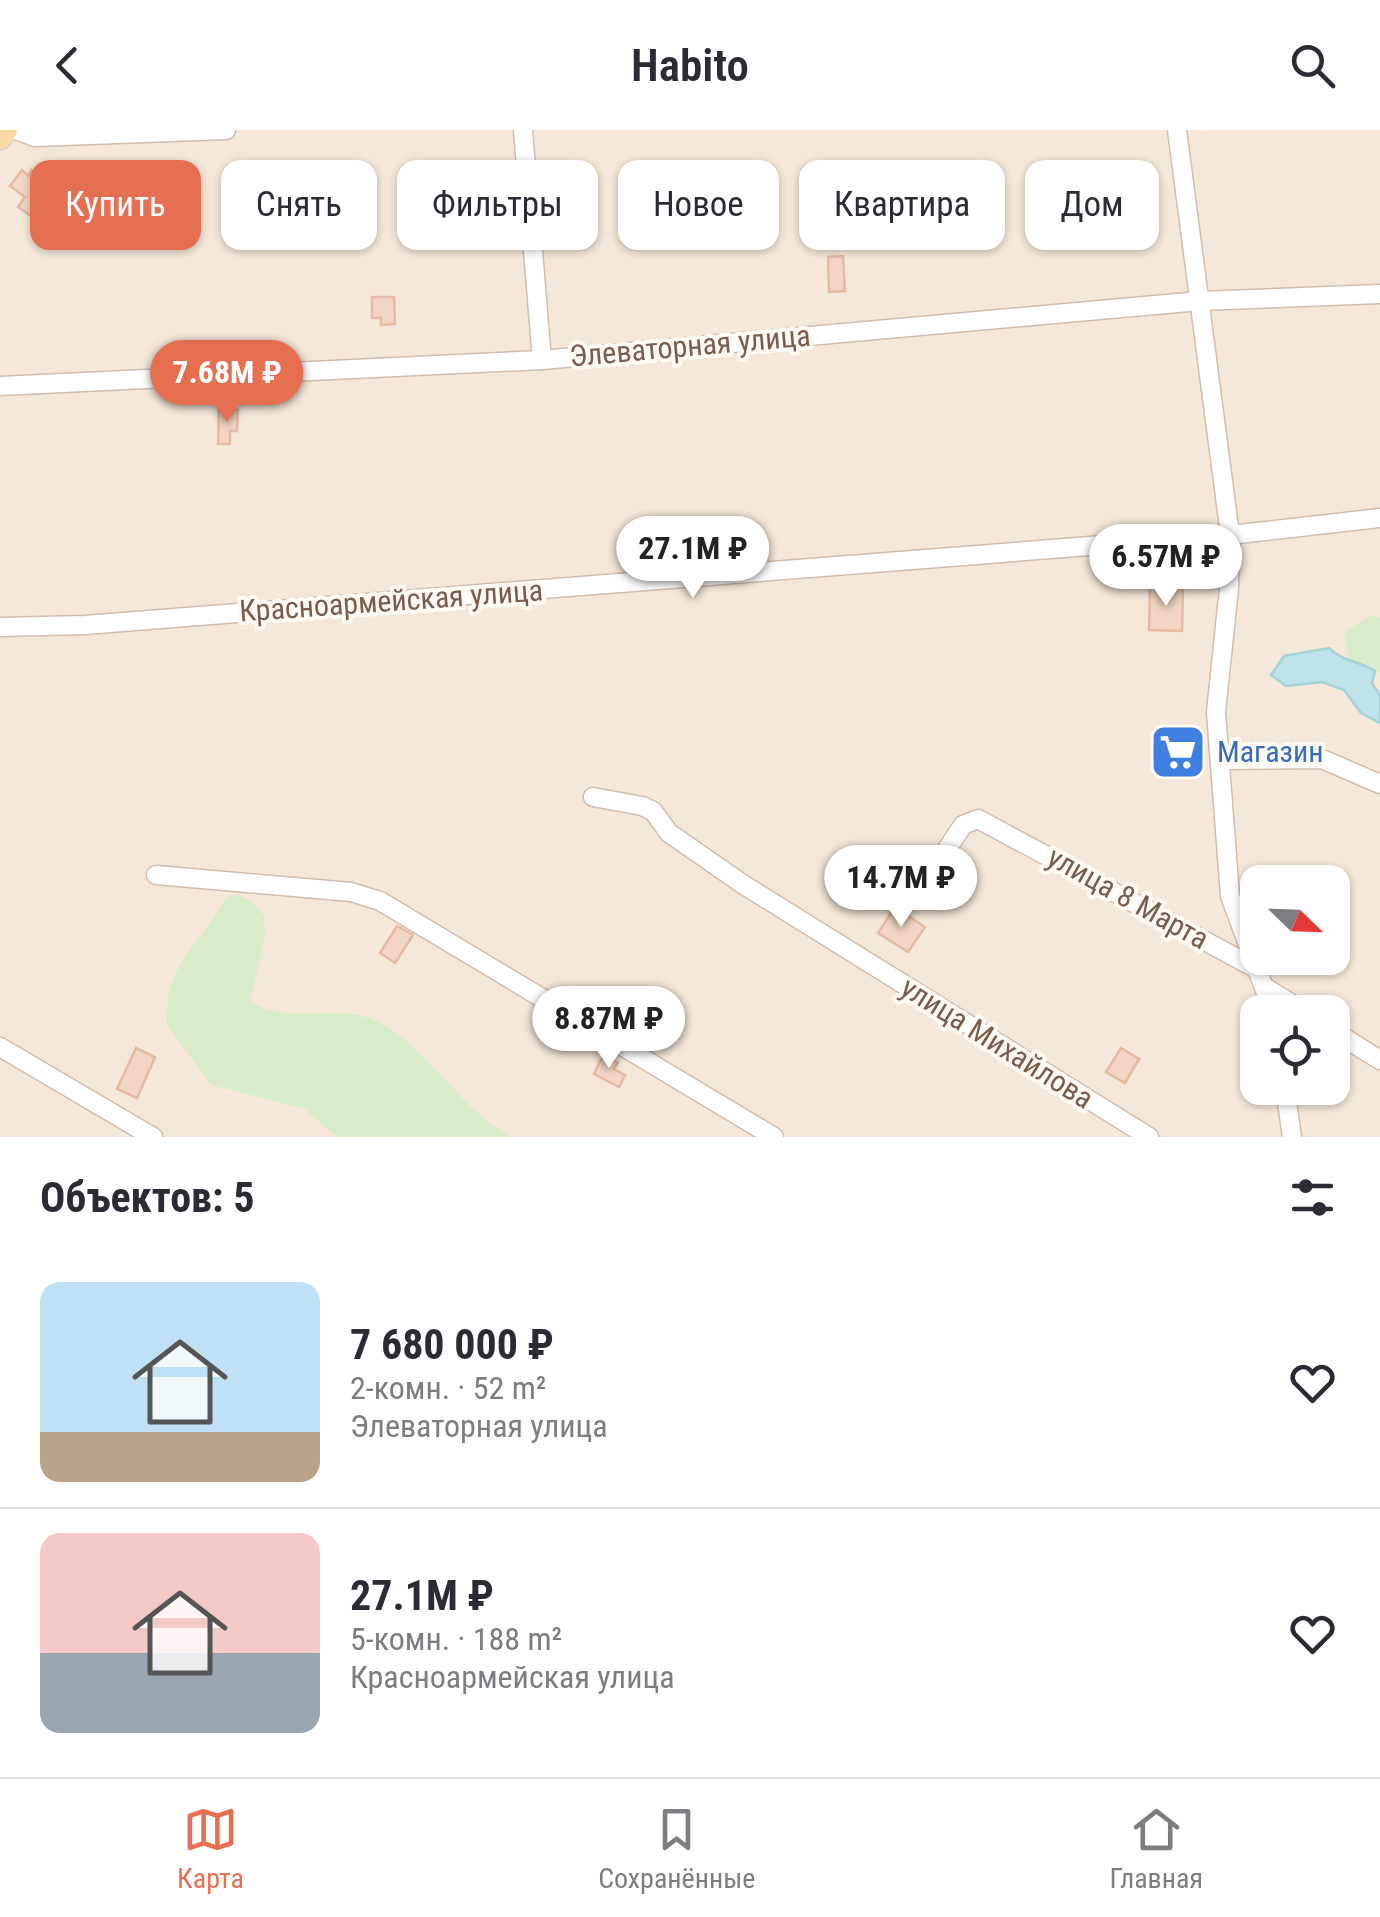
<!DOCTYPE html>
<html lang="ru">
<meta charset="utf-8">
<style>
:root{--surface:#fff;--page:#f2f2f3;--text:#2b2b33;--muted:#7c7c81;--line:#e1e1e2;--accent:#e76f51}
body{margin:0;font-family:"Roboto Condensed",sans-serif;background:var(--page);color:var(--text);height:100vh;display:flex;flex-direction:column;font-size:38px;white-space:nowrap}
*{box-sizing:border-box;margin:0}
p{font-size:32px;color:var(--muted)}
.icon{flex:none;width:55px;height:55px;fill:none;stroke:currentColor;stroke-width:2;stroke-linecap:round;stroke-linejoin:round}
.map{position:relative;height:1007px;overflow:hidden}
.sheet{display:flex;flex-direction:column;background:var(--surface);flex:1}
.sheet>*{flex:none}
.top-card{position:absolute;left:30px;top:30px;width:1320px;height:90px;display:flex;gap:20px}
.needle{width:65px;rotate:113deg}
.controls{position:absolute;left:1240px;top:735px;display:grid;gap:20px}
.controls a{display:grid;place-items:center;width:110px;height:110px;border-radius:20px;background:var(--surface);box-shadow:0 2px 8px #0004;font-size:50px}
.price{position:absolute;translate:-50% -85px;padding:0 22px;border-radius:35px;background:#fff;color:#222;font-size:32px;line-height:65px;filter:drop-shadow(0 2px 5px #0008)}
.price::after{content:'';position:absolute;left:50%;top:60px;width:30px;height:22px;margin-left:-15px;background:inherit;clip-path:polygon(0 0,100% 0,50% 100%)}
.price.current{background:var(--accent);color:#fff}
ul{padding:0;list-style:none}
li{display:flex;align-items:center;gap:30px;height:250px;padding:0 40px}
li+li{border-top:2px solid var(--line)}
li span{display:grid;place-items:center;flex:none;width:280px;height:200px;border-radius:20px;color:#555}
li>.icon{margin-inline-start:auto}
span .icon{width:120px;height:120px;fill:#fffc;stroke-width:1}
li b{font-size:42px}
h2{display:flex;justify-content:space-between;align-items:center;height:120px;padding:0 40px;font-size:42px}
.tag{padding:0 35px;border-radius:20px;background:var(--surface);box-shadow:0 2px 8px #0004;font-size:35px;line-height:90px}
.tag.current{background:var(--accent);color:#fff}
header{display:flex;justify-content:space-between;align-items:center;height:130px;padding:0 40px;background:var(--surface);font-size:45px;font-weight:600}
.dock{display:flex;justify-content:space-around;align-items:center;height:140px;border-top:2px solid var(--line);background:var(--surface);font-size:28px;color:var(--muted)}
.dock a{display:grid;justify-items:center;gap:5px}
.dock .current{color:var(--accent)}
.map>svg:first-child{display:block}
</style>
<header><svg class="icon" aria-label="back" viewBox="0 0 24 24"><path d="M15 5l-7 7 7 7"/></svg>Habito<svg class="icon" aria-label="search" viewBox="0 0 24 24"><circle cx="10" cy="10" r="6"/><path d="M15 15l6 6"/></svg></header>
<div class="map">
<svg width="1380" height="1007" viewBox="0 0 1380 1007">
<rect width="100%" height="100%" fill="#fdf6ec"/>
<path fill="#f5e8da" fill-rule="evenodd" d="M0,0H1380V1007H0ZM1258,752H1332V828H1258ZM1258,882H1332V958H1258Z"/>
<g fill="#d8ecc9">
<path d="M1371,486L1380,487V543L1349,530L1344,502Z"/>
<path d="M238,765L252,772L264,785L265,805L250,872C288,896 338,871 378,892C431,919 460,980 512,1007H337L305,979L211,955L167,895C167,884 167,873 169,863C176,827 210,800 226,767Z"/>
</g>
<path fill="#bfe3e8" stroke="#a5d3da" stroke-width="2.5" d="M1329,518C1342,531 1359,531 1375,541L1372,553L1380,566V593L1361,583L1344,560L1322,552L1286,556L1271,545L1284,526Z"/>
<g fill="#f3d5c3" stroke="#e6bba3" stroke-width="2.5">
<path d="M60,37L77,42L71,62L36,52L51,63L34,88L18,77L25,67L10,56L22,40L29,46L31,40L57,47Z"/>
<path d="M843,126L845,161L829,162L828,127Z"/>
<path d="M372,167H394L395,194L381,195V188H372Z"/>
<path d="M219,279L238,280L237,301H230V314H218Z"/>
<path d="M1150,457L1183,458L1182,501L1149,500Z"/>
<path d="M895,777L925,797L908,822L878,803Z"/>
<path d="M397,796L413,805L395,833L380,823Z"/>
<path d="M136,918L155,927L137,968L117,959Z"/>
<path d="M1121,918L1139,929L1125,953L1106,942Z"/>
<path d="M603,925L618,933L614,939L625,945L619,957L594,944Z"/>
</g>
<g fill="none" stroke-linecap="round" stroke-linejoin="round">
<g stroke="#d1beb0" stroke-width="21">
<g id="minor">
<path d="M16,0L35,7L226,0"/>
<path d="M523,0L542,230"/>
<path d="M1177,0L1230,405L1229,458L1216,582L1230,766L1273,882"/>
<path d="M0,256L542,230L1200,171L1380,164"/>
<path d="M0,497L85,495L1230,405L1380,388"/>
<path d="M1220,630L1322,629L1380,654"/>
<path d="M593,667L642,676L653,681L669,703L744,755L1149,1007"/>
<path d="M156,745L351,762L380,771L774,1007"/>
<path d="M918,763L963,695L978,689L1257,839"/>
<path d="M1266,858L1305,882"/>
<path d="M1332,900L1380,930"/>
<path d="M0,917L153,1007"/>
<path d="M1285,958L1292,1007"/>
</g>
</g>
<g stroke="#dad1cd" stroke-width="26">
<path id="major" d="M0,8L6,0"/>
</g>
<use href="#minor" stroke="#fff" stroke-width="18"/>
<use href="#major" stroke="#fbd9a5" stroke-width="22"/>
</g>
<defs>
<g id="supermarket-square" transform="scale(2.875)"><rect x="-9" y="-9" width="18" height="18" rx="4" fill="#3f7fe0" stroke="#fffaf3"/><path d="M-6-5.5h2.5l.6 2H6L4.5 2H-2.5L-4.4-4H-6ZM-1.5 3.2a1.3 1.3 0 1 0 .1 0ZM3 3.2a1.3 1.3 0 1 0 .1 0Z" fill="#fff"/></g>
</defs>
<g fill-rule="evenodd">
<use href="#supermarket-square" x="1178" y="622"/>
</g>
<g text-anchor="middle" stroke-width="8" stroke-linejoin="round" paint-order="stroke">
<g font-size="30" fill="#7a5c4d" stroke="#fffaf3">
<text transform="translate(690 216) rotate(-5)" y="10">Элеваторная улица</text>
<text transform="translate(391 471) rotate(-4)" y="10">Красноармейская улица</text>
<text transform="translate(1128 768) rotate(29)" y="10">улица 8 Марта</text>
<text transform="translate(997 913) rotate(32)" y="10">улица Михайлова</text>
</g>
<g font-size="30" fill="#366cbe" stroke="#fffaf3" text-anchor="start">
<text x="1217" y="632">Магазин</text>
</g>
</g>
</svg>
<div class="controls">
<a><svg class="needle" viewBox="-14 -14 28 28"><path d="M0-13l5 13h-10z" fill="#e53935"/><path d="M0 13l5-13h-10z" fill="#7c7c81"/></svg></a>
<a><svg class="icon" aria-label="locate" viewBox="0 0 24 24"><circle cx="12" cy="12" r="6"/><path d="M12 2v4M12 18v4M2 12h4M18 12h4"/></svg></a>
</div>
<b class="price current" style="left:227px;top:295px">7.68M ₽</b>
<b class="price" style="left:693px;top:471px">27.1M ₽</b>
<b class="price" style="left:1166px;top:479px">6.57M ₽</b>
<b class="price" style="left:901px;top:800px">14.7M ₽</b>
<b class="price" style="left:609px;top:941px">8.87M ₽</b>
<div class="top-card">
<a class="tag current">Купить</a>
<a class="tag">Снять</a>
<a class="tag">Фильтры</a>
<a class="tag">Новое</a>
<a class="tag">Квартира</a>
<a class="tag">Дом</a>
</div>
</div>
<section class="sheet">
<h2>Объектов: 5<svg class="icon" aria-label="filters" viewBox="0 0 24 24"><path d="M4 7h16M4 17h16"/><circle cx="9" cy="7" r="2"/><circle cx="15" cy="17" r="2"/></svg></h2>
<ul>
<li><span style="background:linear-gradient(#bfe0f5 75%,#b9a48a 0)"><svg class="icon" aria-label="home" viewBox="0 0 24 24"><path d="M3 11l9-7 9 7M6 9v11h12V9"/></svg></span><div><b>7 680 000 ₽</b><p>2-комн. · 52 m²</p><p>Элеваторная улица</p></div><svg class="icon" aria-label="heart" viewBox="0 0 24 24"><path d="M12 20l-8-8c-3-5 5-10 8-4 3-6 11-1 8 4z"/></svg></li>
<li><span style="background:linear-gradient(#f6c9c9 60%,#9aa5b1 0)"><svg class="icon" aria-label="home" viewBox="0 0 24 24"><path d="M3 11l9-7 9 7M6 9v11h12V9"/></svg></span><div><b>27.1M ₽</b><p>5-комн. · 188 m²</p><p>Красноармейская улица</p></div><svg class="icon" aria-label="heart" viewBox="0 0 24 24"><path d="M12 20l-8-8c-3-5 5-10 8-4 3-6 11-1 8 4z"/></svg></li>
</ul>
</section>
<nav class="dock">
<a class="current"><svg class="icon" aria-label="map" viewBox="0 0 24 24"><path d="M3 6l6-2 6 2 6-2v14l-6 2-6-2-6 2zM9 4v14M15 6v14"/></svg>Карта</a>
<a><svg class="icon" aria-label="saved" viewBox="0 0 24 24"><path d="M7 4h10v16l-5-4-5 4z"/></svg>Сохранённые</a>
<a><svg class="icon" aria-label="home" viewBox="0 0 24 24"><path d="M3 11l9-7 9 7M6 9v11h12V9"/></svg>Главная</a>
</nav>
